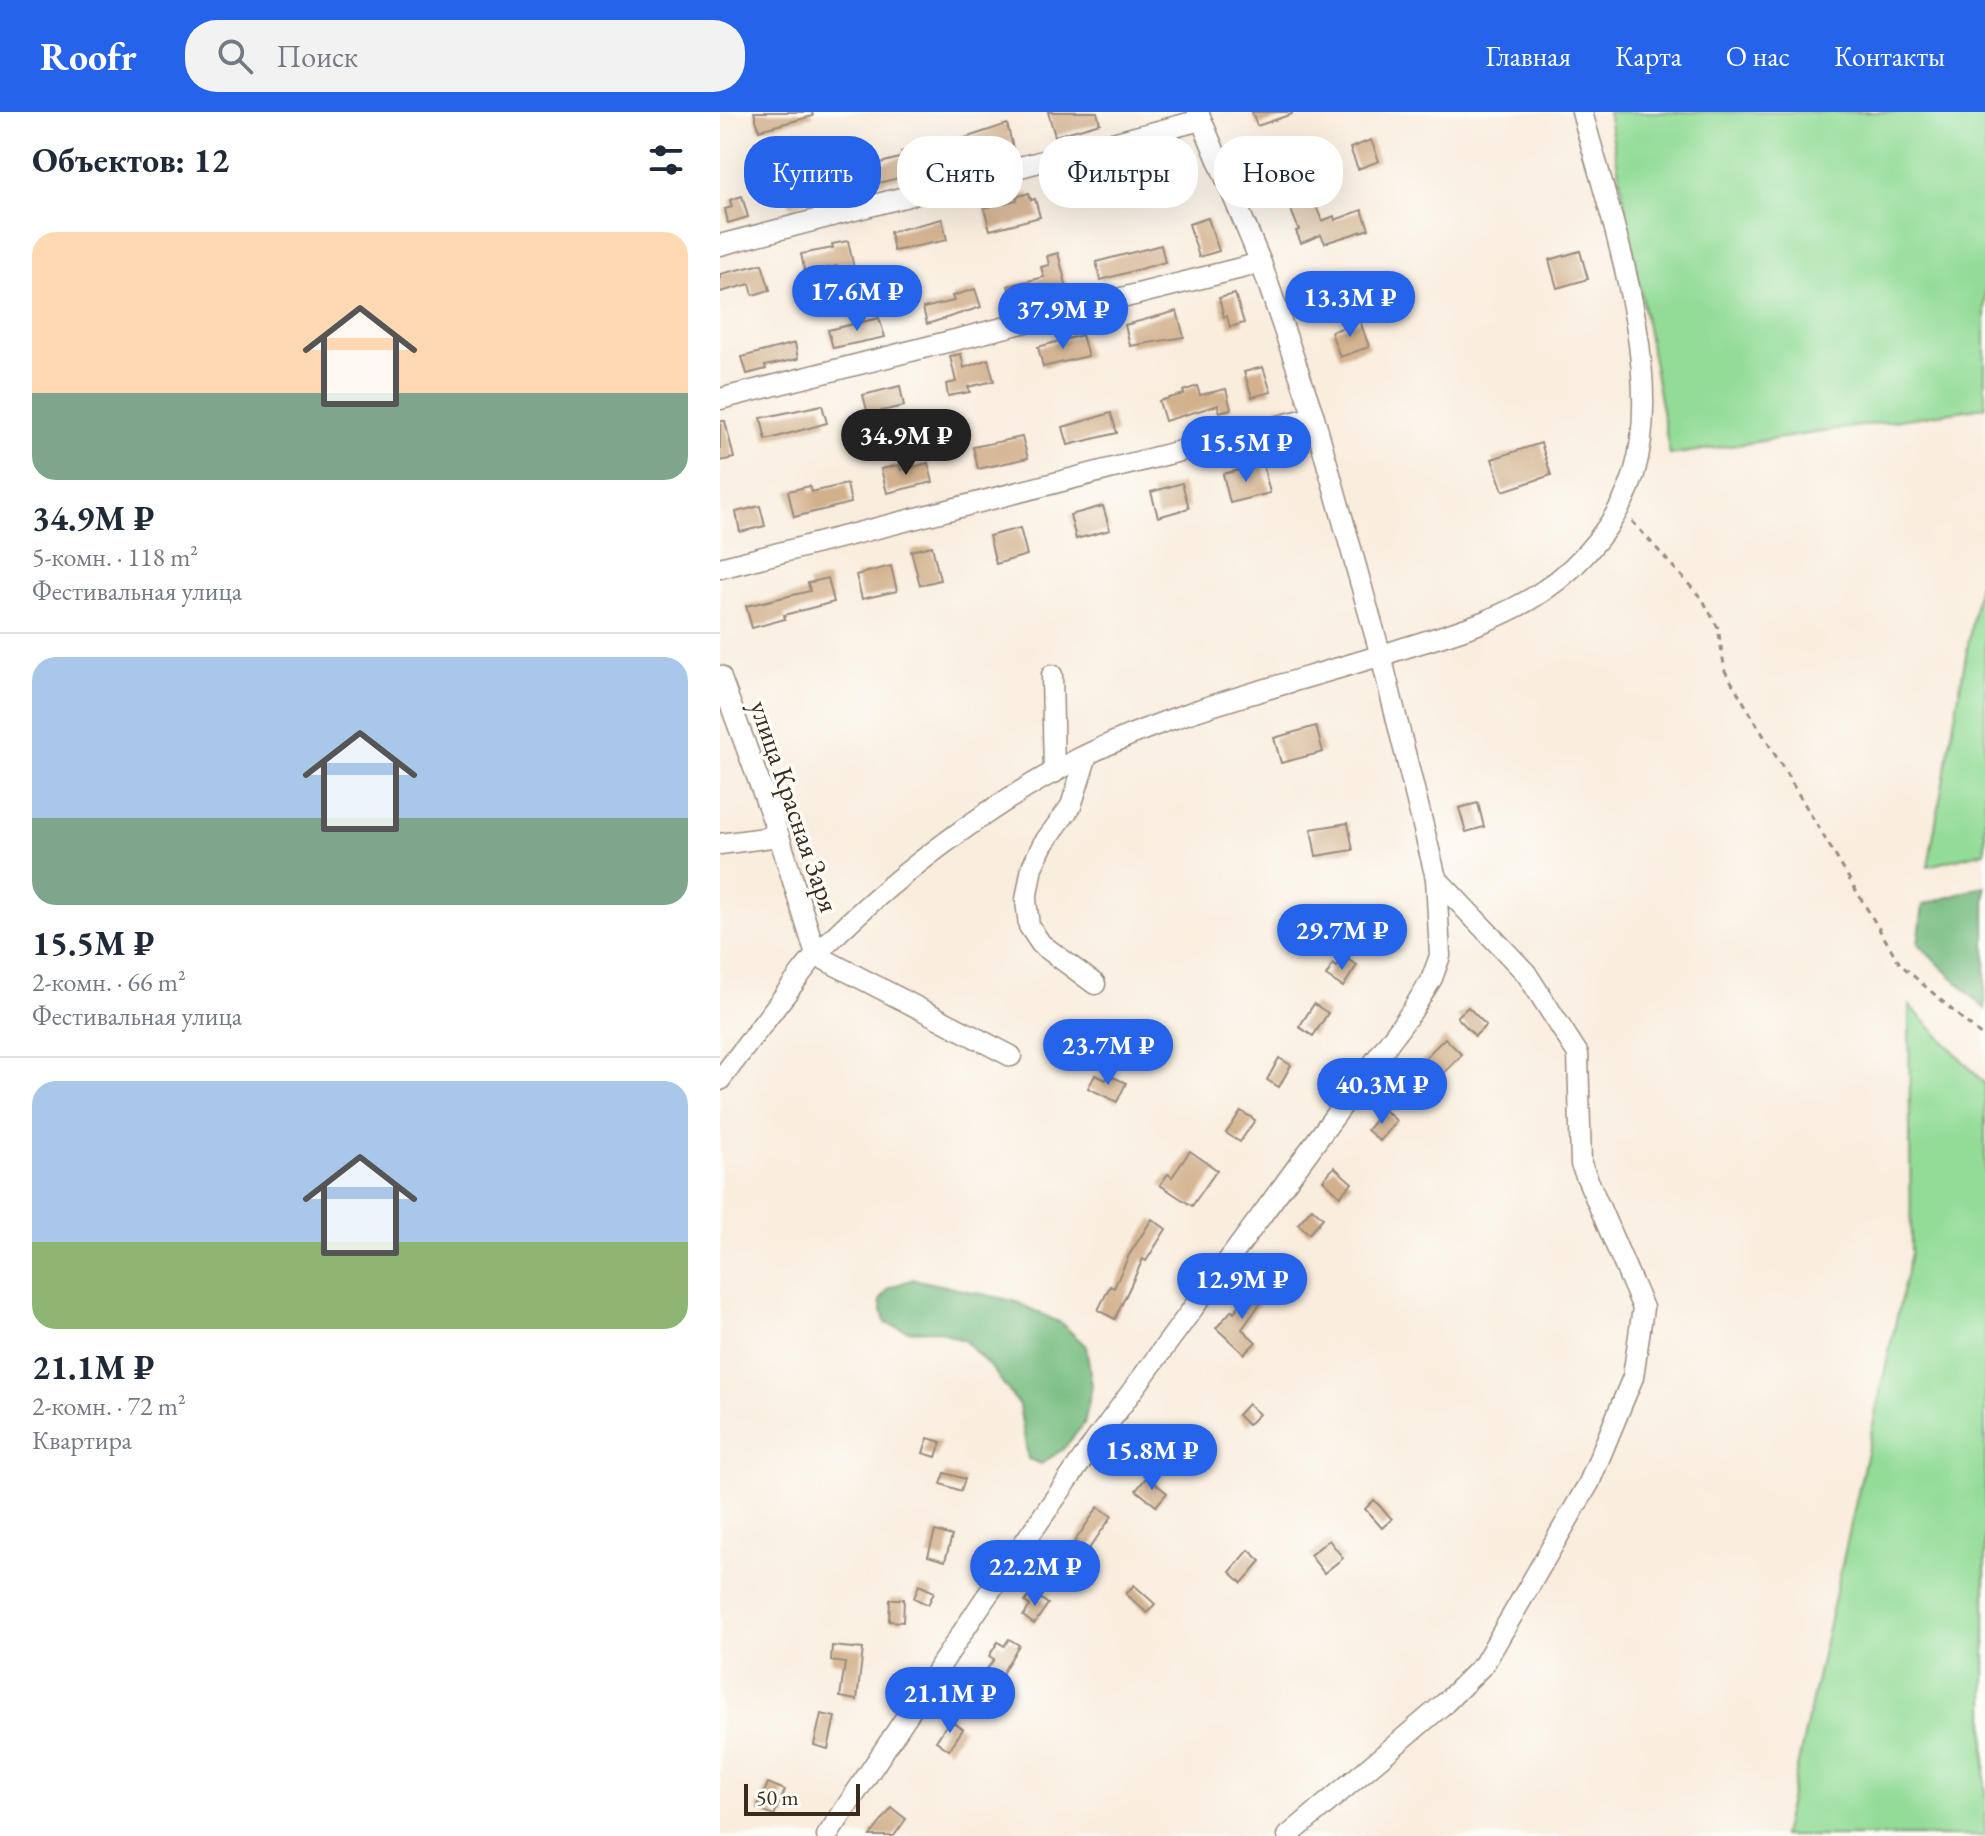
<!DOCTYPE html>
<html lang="ru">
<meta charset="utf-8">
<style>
:root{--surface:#fff;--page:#f2f2f3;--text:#1f2937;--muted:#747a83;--line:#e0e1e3;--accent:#2563eb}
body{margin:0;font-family:"EB Garamond",serif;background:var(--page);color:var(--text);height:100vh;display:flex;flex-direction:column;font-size:30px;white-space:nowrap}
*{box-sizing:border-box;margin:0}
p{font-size:26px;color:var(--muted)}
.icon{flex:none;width:44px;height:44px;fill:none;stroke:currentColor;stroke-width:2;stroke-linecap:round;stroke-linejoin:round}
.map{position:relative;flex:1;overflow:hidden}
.side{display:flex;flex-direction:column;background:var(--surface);width:720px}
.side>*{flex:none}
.top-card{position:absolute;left:24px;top:24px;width:760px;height:72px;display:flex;gap:16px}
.scale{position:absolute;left:24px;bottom:20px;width:116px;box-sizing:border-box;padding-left:8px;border:4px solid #3b2a1e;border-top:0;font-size:22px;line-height:28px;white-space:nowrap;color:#3b2a1e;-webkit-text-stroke:6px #fdfcf7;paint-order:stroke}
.price{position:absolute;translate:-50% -68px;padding:0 18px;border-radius:28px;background:var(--accent);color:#fff;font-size:26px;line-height:52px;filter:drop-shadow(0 2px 4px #0008)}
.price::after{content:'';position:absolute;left:50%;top:48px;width:24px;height:18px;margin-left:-12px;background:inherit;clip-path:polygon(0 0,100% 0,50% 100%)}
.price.on{background:#222;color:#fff}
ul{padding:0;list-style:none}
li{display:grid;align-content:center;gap:16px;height:424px;padding:0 32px}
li+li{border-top:2px solid var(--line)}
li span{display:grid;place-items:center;height:248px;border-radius:24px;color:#555}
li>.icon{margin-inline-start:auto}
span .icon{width:144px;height:144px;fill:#fffc;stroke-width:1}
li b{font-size:34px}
h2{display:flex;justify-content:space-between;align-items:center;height:96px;padding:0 32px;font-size:34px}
.pill{padding:0 28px;border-radius:32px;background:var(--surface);box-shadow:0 8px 32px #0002;font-size:28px;line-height:72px}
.pill.on{background:var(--accent);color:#fff}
header{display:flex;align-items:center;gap:48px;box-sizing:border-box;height:112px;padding:0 40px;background:var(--accent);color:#fff}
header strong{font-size:38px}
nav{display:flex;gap:44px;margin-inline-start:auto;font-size:28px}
.search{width:560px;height:72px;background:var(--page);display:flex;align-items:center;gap:20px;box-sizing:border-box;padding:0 28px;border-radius:32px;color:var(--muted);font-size:30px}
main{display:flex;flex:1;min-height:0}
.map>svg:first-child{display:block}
</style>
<header>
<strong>Roofr</strong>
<div class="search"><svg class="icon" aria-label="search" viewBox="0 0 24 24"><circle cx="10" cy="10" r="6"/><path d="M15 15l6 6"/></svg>Поиск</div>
<nav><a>Главная</a><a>Карта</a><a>О нас</a><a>Контакты</a></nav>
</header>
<main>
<section class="side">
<h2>Объектов: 12<svg class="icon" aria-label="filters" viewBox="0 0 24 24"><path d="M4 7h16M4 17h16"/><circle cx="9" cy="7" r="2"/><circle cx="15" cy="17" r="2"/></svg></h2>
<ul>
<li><span style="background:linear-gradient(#ffd9b3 65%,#7fa58c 0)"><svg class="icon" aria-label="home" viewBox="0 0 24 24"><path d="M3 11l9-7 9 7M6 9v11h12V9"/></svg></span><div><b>34.9M ₽</b><p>5-комн. · 118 m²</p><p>Фестивальная улица</p></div></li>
<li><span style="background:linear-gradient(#a9c7e8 65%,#7fa58c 0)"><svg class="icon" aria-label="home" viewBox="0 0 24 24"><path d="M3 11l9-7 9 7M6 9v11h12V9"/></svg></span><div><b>15.5M ₽</b><p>2-комн. · 66 m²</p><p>Фестивальная улица</p></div></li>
<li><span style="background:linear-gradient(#a9c7e8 65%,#8fb573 0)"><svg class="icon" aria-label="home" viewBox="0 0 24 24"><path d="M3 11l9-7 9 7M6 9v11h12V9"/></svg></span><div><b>21.1M ₽</b><p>2-комн. · 72 m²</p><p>Квартира</p></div></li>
</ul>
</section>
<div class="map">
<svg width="1265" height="1724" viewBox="0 0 1265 1724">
<rect width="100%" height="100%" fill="#fdfcf7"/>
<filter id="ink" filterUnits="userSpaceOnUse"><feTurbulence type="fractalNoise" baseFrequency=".0125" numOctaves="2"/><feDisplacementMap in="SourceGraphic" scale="16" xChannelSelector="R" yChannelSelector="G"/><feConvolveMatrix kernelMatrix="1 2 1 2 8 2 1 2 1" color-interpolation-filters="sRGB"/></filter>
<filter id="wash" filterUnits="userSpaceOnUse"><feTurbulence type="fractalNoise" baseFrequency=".006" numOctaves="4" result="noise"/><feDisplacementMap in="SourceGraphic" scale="32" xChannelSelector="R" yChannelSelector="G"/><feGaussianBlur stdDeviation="1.8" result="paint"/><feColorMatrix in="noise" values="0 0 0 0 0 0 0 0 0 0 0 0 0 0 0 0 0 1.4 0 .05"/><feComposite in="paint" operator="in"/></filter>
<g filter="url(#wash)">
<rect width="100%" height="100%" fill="#f9edde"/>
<g fill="#93dc97" stroke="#67835a" stroke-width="2">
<path d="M888,0H1265V295L950,343Z"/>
<path d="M1265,438V740L1208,754Z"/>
<path d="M1189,893L1265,972V1724H1062L1191,1141Z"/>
</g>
<g fill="#76bc80" stroke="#58734f" stroke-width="2">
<path d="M1265,774V897L1198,832L1203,793Z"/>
<path d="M193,1167L294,1189L341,1211L366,1234L372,1274L364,1312L343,1337L321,1352L308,1347L299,1293L273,1258L245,1229L217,1218L189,1219L165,1211L160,1189L169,1176Z"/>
</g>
<g id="blocks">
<g fill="#d2b08c">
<path d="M34,0H92L93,4L39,18Z"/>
<path d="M328,0H377L380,11L335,24Z"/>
<path d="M532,0H572V2L537,14Z"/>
<path d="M287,12L293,36L247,48L242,27Z"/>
<path d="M651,28L659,49L638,57L630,36Z"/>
<path d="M196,36L203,60L158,71L153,53L183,45L181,40Z"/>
<path d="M459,44L468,73L448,79L439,50Z"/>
<path d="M579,51L602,109L614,104L615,108L642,98L649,117L605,131L601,123L581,131L576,119L579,118L556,61Z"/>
<path d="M397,55L408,85L362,97L356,72L385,65L383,60Z"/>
<path d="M110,62L116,83L70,95L64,72L78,68L79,71Z"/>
<path d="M309,81L311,88L315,87L320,105L270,118L264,96L297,88L296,85Z"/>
<path d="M22,84L28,105L8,111L5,97L12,95L10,88Z"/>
<path d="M488,106L499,139L479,145L469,112Z"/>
<path d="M222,107L227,128L174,139L170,120Z"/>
<path d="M128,129L134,156L119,160L117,154L85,161L81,142L113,136L112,132Z"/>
<path d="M441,133L445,150L381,168L376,150Z"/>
<path d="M860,139L868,167L837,176L829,148Z"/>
<path d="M338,141L347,176L293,191L288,174L324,165L321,155L329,153L327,144Z"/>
<path d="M42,152L50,178L33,183L30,172L0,180V162Z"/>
<path d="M255,177L261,195L207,212L203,196L234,189L232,184Z"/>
<path d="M515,182L524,211L510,215L507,204L504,205L499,186Z"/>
<path d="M457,199L464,225L410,234L405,213Z"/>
<path d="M159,206L165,225L113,236L108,218Z"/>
<path d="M640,209L649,235L620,245L611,220Z"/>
<path d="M362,223L368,244L323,255L318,235Z"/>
<path d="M75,231L78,247L45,254L46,257L27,262L22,245Z"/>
<path d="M241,242L244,256L268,247L274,269L248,275L250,280L228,284L226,272L236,270L230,244Z"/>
<path d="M543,255L551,280L532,285L524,260Z"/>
<path d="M180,274L184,294L148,302L143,283Z"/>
<path d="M477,274L480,283L506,277L511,297L499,300L498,293L445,309L439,289L464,282L463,279Z"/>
<path d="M102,293L107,311L46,328L41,306Z"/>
<path d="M391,301L397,321L348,333L343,315Z"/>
<path d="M0,309H5L14,346L0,349Z"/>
<path d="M302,325L308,346L258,357L253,335Z"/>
<path d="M821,331L831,363L783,379L772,347Z"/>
<path d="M208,351L213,370L167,381L161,357L179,353L181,358Z"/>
<path d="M543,352L550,381L510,391L503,362Z"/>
<path d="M462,371L469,396L438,405L431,380Z"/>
<path d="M127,372L131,391L74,405L68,379L90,374L91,380Z"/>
<path d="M40,394L45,414L20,420L16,400Z"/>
<path d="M383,394L390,418L356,427L350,403Z"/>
<path d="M300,416L307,443L276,452L269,424Z"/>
<path d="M212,434L220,468L200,473L191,439Z"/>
<path d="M171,454L177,479L142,487L136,463Z"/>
<path d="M108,466L114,490L64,503L65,507L32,516L26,494L90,479L88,471Z"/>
<path d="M596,614L603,640L561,651L554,626Z"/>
<path d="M758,691L764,715L746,720L739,696Z"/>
<path d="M628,711L633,738L596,744L591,717Z"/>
<path d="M624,845L637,853L623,875L606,864L613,852L617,855Z"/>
<path d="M594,892L608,901L593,924L579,915Z"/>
<path d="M748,895L766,913L755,924L737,905Z"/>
<path d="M401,924L423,935L416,948L394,937Z"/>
<path d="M725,926L742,943L715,970L698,953Z"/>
<path d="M559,946L571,953L559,975L547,968Z"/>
<path d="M375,963L386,968L389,963L406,971L397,990L368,976Z"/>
<path d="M664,998L677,1009L660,1029L647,1018Z"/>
<path d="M521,999L535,1008L520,1030L506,1021Z"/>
<path d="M470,1039L497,1058L472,1094L440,1073L448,1062L452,1065Z"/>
<path d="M614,1055L632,1071L620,1084L603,1068Z"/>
<path d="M592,1096L603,1106L589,1122L578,1112Z"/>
<path d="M432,1107L446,1117L426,1149L423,1147L395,1207L378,1198L390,1174L394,1176L409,1143Z"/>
<path d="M535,1173L547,1182L522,1217L536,1230L524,1242L496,1216L512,1198L514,1200Z"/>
<path d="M528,1292L539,1302L528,1313L518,1303Z"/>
<path d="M208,1326L221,1330L216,1345L203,1341Z"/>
<path d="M225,1361L245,1367L241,1379L221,1372Z"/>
<path d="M427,1365L447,1381L436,1394L416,1378Z"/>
<path d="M654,1388L672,1407L662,1416L645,1397Z"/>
<path d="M378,1395L392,1404L354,1458L341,1450Z"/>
<path d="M215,1419L232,1424L225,1449L208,1444Z"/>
<path d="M609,1428L623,1446L604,1461L590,1443Z"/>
<path d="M529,1438L541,1449L522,1471L510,1460Z"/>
<path d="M199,1473L214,1480L208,1493L194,1486Z"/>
<path d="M414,1473L435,1492L427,1501L406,1482Z"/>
<path d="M312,1480L328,1492L314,1512L303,1504L310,1494L305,1490Z"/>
<path d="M170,1487H184L183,1510L169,1509Z"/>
<path d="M289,1527L299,1533L280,1565L282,1566L274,1577L277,1580L269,1591L252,1579L274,1547L269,1544L278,1530L284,1534Z"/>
<path d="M112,1534L143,1537L137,1588L120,1585L125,1551L111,1549Z"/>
<path d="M101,1602L115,1605L108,1637L94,1633Z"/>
<path d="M230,1608L243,1617L229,1638L216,1629Z"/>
<path d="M48,1671L65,1678L54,1704L37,1697Z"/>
<path d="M172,1696L186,1707L174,1724H150Z"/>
</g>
</g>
</g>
<g filter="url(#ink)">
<use href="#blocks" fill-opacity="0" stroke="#9a8c7e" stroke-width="2"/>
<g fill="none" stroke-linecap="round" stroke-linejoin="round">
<g stroke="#9a8c7e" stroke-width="23">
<g id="minor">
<path d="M0,133L481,8"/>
<path d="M0,287L541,151"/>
<path d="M0,456L594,305"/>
<path d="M332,563L334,661"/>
<path d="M0,564L59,724L96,843L291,944"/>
<path d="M367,643L351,694L323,732L312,755L306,788L309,814L321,832L375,872"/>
<path d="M0,732L59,724"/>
<path d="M0,968C21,940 43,912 64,884C75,870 85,855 97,842C164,772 269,692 356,648C459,595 574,572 684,536C732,521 781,508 823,479C862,453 900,407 914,362C945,257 890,104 862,0"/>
<path d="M107,1724L264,1488L376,1328L692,899L712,866L720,844L716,766L661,544L594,305L541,151L478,0"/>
<path d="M568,1724L725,1591L764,1552L869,1371L913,1265L923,1196L861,1052L858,942L806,861L716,766"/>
</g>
</g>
<path stroke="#9a8c7e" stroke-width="3" stroke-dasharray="6 6" stroke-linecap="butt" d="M912,409L983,488L998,516L1005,559L1180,852L1265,927"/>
<use href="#minor" stroke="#fff" stroke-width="20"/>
</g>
</g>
<g text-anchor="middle" stroke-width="7" stroke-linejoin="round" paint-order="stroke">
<g font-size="28" fill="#3b2a1e" stroke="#fdfcf7">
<text transform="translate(75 694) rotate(71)" y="10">улица Красная Заря</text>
</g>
</g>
</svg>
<div class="scale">50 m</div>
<b class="price" style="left:137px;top:221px">17.6M ₽</b>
<b class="price" style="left:630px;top:227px">13.3M ₽</b>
<b class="price" style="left:343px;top:239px">37.9M ₽</b>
<b class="price on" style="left:186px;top:365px">34.9M ₽</b>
<b class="price" style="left:526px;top:372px">15.5M ₽</b>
<b class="price" style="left:622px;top:860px">29.7M ₽</b>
<b class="price" style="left:388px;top:975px">23.7M ₽</b>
<b class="price" style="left:662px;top:1014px">40.3M ₽</b>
<b class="price" style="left:522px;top:1209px">12.9M ₽</b>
<b class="price" style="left:432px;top:1380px">15.8M ₽</b>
<b class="price" style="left:315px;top:1496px">22.2M ₽</b>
<b class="price" style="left:230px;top:1623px">21.1M ₽</b>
<div class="top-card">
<a class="pill on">Купить</a>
<a class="pill">Снять</a>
<a class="pill">Фильтры</a>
<a class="pill">Новое</a>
</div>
</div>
</main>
